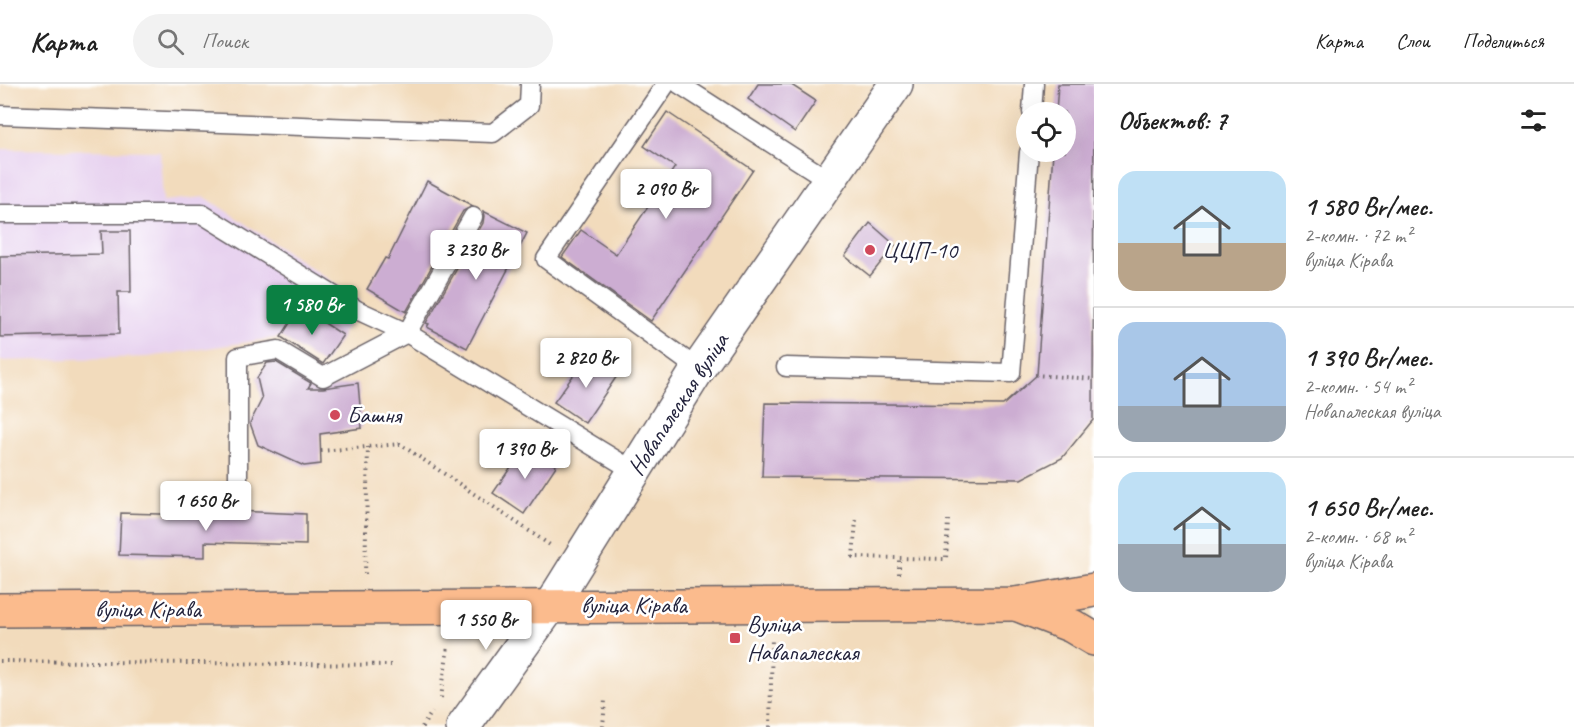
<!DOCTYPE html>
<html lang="ru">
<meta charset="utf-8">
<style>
:root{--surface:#fff;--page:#f2f2f2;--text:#222;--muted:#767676;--line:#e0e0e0;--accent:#0b8043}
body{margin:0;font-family:Caveat,sans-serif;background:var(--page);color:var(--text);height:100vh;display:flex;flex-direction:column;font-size:22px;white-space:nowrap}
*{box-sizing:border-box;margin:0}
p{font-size:20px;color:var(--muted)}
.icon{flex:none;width:33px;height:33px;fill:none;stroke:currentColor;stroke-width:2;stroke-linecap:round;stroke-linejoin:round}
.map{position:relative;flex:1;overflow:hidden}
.drawer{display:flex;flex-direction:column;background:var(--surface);width:480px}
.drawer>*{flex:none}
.controls{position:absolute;left:1016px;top:18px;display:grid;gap:12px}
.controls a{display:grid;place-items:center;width:60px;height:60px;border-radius:50%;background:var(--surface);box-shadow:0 6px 24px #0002;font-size:30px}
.price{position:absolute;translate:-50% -51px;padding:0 14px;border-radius:6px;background:#fff;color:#222;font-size:20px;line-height:39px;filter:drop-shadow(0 2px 3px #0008)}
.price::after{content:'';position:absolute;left:50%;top:36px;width:18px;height:14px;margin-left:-9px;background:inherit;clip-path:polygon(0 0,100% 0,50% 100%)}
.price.active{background:var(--accent);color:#fff}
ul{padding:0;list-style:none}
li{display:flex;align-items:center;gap:18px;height:150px;padding:0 24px}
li+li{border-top:2px solid var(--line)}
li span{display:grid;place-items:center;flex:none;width:168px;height:120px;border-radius:18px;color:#555}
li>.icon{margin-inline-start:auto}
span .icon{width:72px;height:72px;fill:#fffc;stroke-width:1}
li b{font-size:26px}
h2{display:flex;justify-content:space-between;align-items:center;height:72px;padding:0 24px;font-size:26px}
header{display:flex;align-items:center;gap:36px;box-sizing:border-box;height:84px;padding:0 30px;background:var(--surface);border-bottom:2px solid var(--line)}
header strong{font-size:28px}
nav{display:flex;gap:33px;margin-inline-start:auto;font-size:21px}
.search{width:420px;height:54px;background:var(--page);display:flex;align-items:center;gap:15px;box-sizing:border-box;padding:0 21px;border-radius:33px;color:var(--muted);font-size:22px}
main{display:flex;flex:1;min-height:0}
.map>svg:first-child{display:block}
</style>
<header>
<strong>Карта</strong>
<div class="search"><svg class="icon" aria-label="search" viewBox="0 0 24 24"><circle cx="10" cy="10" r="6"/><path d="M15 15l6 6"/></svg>Поиск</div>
<nav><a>Карта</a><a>Слои</a><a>Поделиться</a></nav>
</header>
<main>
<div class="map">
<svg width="1094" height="643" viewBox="0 0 1094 643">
<rect width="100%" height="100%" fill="#fff"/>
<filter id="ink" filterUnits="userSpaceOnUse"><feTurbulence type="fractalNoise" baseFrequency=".0167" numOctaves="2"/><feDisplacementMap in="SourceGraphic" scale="12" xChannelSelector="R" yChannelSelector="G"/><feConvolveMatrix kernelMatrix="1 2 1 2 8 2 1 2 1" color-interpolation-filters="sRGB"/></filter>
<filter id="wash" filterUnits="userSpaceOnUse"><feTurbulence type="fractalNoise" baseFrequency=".008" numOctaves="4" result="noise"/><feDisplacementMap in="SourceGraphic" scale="24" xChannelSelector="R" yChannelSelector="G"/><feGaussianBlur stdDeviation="1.35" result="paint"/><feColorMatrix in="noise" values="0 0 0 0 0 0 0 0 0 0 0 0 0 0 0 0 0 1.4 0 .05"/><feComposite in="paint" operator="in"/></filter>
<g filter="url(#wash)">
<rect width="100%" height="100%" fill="#f2dbbc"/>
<path fill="#e7d2ef" d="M0,65L160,67L163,117L205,113L361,217L357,226L324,280L281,253L148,273L0,277Z"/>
<g id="blocks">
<g fill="#ccadd2">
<path d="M758,0H790L816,17L795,48L748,15Z"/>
<path d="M1058,0H1094L1093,336L1062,374L1021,395L762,393L765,319L1003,321L1037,291L1053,68H1065V28H1056Z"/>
<path d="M667,28L753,86L651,237L562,173L581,146L616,170L675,83L644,62Z"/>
<path d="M427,97L473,122L463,127L406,228L367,205L385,174L388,175Z"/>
<path d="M483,127L527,149L467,264L427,243L429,240L426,239L483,139L484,132Z"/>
<path d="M870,139L895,161L870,192L845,172Z"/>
<path d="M101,147H130L131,208H118L119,250L0,253V172L102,170Z"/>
<path d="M300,223L343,251L323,280L281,253Z"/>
<path d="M588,271L617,292L585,339L554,318Z"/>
<path d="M276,278L311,299L308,304H323L358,299L362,344L320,350L321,380L304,382L258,361L250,339L262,315L257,294L267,279Z"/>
<path d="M526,361L556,382L524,430L493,409Z"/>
<path d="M236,427L306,430V461L205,458V473L119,471L121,429L236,432Z"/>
</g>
</g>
</g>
<g filter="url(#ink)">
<use href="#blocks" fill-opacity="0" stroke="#6b6368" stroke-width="1.5"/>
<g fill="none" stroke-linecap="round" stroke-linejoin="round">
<g stroke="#6b6368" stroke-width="21">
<g id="service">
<path d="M666,0L546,175L698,285"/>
<path d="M679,0L830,97"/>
<path d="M1032,28L1034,0"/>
<path d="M0,31L493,49L529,21L530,0"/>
<path d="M0,130H202L357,226L407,249L634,387"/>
<path d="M786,283L1011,289L1029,68"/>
<path d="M238,395V273L278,266L323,293L407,249L473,133"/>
</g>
</g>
<g stroke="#6b6368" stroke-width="36">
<path id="minor" d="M463,643L551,521L698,285L896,0"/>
</g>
<g stroke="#6b6368" stroke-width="36">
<g id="primary">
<path d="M1016,520L1072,542L1094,555"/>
<path d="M0,526L1016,520L1094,506"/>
</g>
</g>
<g stroke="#6b6368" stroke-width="4" stroke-dasharray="1.5 4.5" stroke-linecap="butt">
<path d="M1035,291L1094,295"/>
<path d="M321,367L400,360L550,461"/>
<path d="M856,436L853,473L946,475L948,436"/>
<path d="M365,490L368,363"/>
<path d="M899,490V474"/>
<path d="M0,577L391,581"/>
<path d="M441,614L448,562"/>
<path d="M422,643L432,628"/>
<path d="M603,643L605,616"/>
<path d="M770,643L772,554"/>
</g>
<use href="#service" stroke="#fff" stroke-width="18"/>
<use href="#minor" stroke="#fff" stroke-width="33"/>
<use href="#primary" stroke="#fbbb8d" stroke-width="33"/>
</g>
</g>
<g fill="#d1495b" stroke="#fff" stroke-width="2">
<circle cx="870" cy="166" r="6"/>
<circle cx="335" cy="331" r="6"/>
<rect x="729" y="548" width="12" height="12" rx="3"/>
</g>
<g text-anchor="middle" stroke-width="5" stroke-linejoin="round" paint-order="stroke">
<g font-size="24" fill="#22223b" stroke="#fff" text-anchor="start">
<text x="882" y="174">ЦЦП-10</text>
<text x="347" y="339">Башня</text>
<text x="747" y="548">Вуліца<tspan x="747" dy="28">Навапалеская</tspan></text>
</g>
<g font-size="24" fill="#22223b" stroke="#fff">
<text transform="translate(678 320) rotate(-57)" y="8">Новапалеская вуліца</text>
<text x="634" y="529">вуліца Кірава</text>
<text x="148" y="533">вуліца Кірава</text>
</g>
</g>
</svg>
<div class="controls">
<a><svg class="icon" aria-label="locate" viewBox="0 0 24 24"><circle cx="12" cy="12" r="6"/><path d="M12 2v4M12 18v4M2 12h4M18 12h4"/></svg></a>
</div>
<b class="price" style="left:666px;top:136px">2 090 Br</b>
<b class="price" style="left:476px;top:197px">3 230 Br</b>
<b class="price active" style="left:312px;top:252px">1 580 Br</b>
<b class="price" style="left:586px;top:305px">2 820 Br</b>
<b class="price" style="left:525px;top:396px">1 390 Br</b>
<b class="price" style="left:206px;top:448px">1 650 Br</b>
<b class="price" style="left:486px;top:567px">1 550 Br</b>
</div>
<section class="drawer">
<h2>Объектов: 7<svg class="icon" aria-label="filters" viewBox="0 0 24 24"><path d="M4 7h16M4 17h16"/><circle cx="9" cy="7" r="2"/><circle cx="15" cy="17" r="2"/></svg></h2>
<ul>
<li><span style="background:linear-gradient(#bfe0f5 60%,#b9a48a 0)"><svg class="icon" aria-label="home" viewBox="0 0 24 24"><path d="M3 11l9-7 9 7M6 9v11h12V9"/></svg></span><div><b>1 580 Br/мес.</b><p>2-комн. · 72 m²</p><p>вуліца Кірава</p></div></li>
<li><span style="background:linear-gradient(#a9c7e8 70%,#9aa5b1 0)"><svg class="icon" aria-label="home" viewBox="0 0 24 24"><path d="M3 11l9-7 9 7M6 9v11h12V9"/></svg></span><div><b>1 390 Br/мес.</b><p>2-комн. · 54 m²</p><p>Новапалеская вуліца</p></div></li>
<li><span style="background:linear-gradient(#bfe0f5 60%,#9aa5b1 0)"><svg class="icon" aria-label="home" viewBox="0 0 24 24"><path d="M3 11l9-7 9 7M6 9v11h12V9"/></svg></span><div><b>1 650 Br/мес.</b><p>2-комн. · 68 m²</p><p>вуліца Кірава</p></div></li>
</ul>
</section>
</main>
